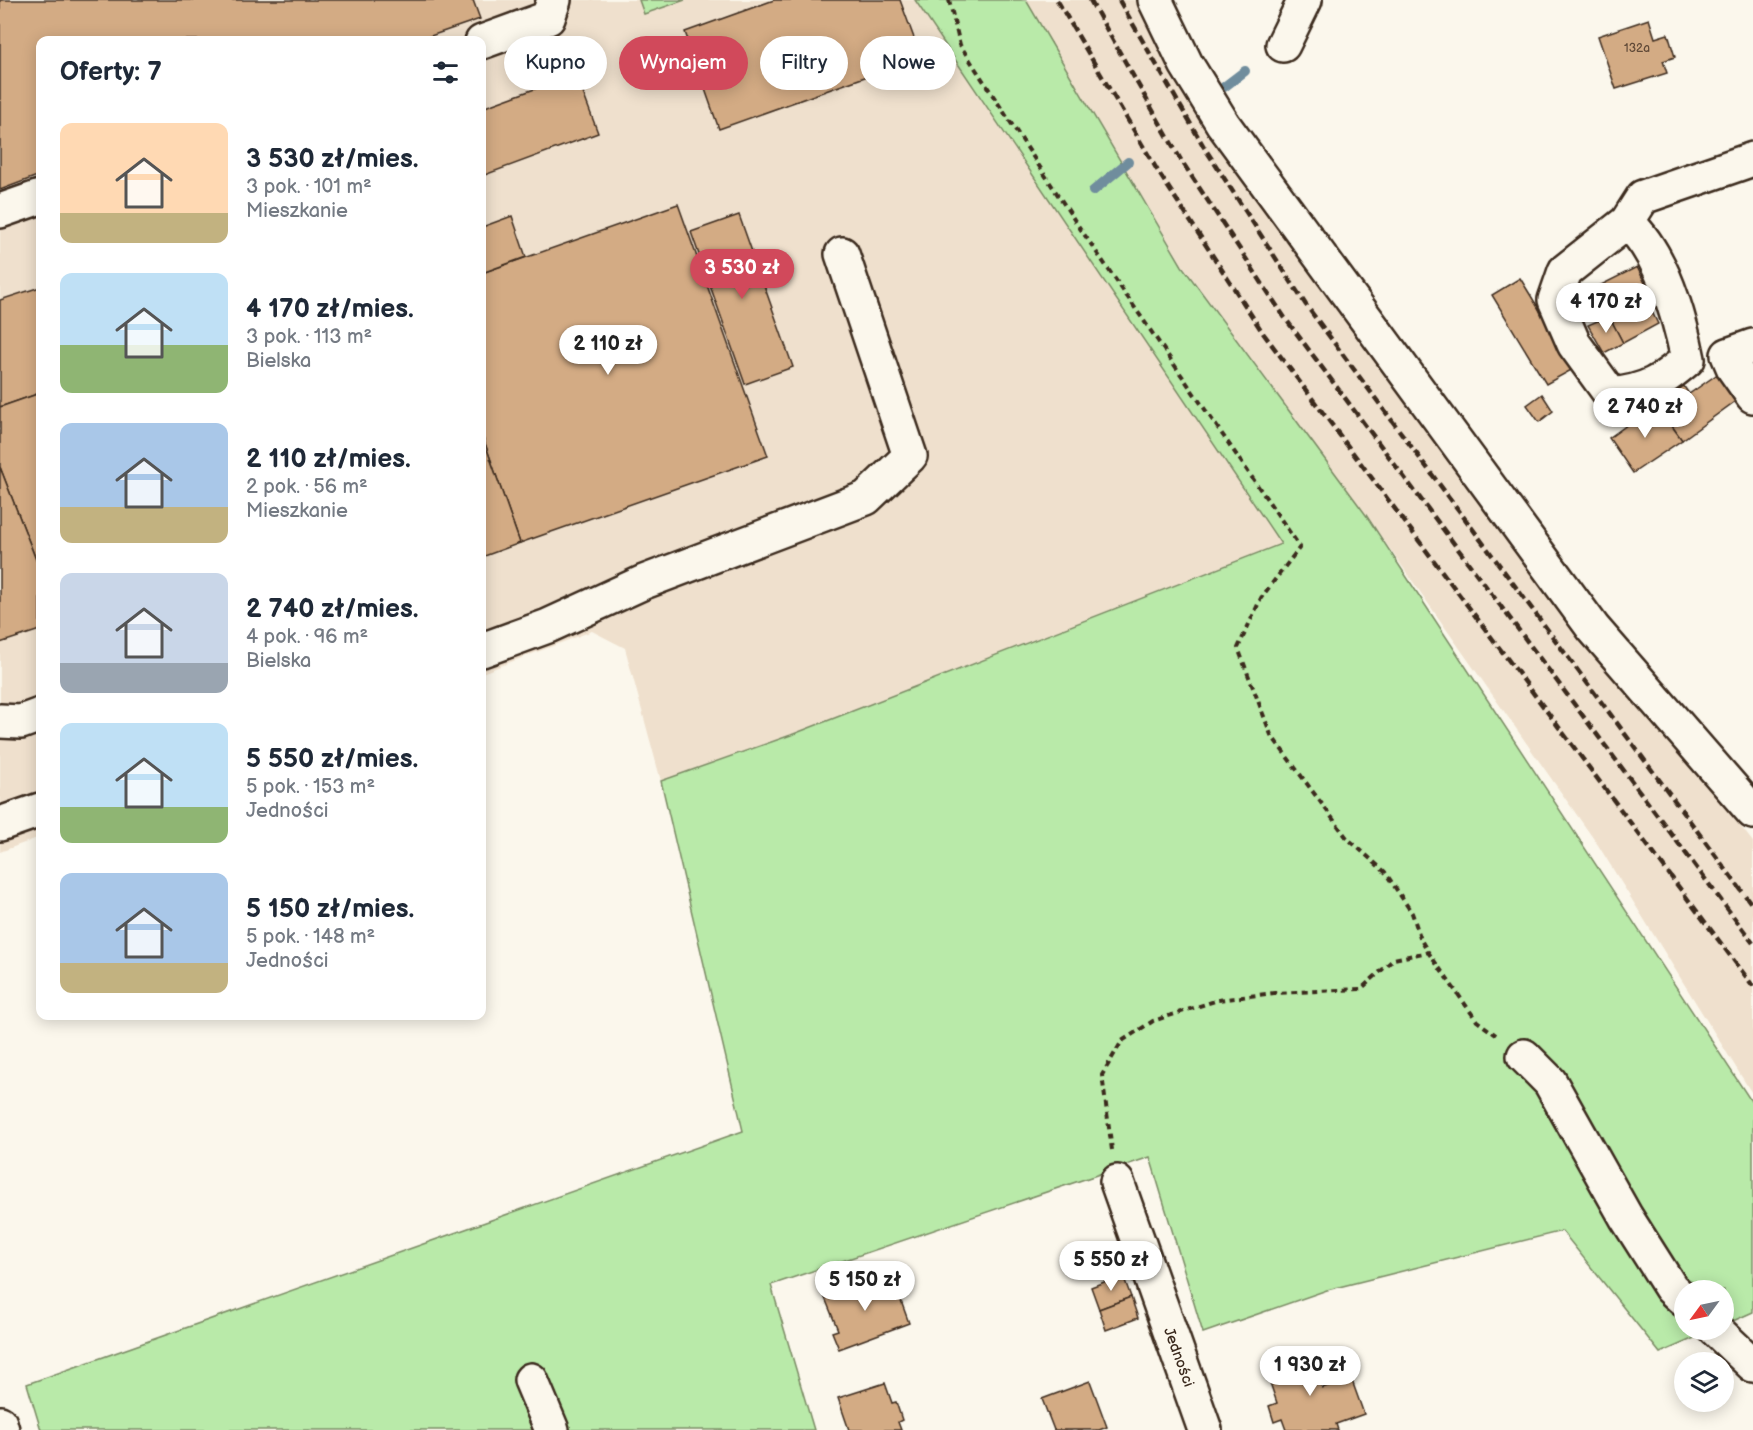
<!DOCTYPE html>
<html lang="pl">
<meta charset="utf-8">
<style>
:root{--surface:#fff;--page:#f6f6f7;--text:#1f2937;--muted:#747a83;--accent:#d1495b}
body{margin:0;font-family:"Balsamiq Sans",sans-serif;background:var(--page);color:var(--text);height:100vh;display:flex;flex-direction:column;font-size:22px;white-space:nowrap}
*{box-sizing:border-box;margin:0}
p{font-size:20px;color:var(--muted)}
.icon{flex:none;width:33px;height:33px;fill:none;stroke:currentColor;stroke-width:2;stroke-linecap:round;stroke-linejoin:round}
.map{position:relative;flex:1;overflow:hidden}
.side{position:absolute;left:36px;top:36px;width:450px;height:984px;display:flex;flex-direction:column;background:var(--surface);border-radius:12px;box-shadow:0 3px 15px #0003}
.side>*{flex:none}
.banner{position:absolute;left:504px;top:36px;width:570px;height:54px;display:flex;gap:12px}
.needle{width:39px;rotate:237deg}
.buttons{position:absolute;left:1674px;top:1280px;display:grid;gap:12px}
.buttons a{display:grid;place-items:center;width:60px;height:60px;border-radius:50%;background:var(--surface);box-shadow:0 3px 15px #0003;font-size:30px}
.price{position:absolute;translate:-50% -51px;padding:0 14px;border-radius:21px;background:#fff;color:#222;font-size:20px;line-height:39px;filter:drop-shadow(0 2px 3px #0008)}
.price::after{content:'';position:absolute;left:50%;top:36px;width:18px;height:14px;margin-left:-9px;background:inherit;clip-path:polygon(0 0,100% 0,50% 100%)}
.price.active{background:var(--accent);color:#fff}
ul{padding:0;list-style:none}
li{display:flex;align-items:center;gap:18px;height:150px;padding:0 24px}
li span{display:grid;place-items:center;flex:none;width:168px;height:120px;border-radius:12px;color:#555}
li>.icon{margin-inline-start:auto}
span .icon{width:72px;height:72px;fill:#fffc;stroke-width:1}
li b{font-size:26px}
h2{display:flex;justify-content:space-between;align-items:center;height:72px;padding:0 24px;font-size:26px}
.chip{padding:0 21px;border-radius:27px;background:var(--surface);box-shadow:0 3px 15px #0003;font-size:21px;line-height:54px}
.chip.active{background:var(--accent);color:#fff}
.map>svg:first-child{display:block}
</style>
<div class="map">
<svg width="1753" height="1430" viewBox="0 0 1753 1430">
<rect width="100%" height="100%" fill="#fbf7ec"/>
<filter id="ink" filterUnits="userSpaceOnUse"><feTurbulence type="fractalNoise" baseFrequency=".0167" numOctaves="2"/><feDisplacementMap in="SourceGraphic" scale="12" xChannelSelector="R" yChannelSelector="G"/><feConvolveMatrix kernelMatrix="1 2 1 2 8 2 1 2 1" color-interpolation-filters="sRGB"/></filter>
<g filter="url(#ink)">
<g fill="#efe0cd">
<path d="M0,0H639L645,14L685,0H915L1281,544L791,735L661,781L625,648L592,631L482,673V40H40V837L0,852Z"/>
<path d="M1026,0H1149L1166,31L1401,395L1753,842V1095L1598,845L1366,515L1183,266Z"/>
</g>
<g fill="#b9eaa9" stroke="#7a8a64" stroke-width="1.5">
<path d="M639,0H685L644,14Z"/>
<path d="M915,0H1026L1182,266L1366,515L1753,1104V1312L1724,1325V1290H1684V1329H1715L1660,1353L1562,1231L1327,1290L1203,1333L1150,1157L771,1285L814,1430H41L27,1384L743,1131L661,781L791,735L1281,544Z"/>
</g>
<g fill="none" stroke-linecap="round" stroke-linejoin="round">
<g stroke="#6f8d9d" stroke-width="10">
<path d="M1224,87L1245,71"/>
<path d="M1093,191L1128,162"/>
</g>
</g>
<g fill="#d3ab84" stroke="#3b2a1e" stroke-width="1.5">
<path d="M0,0H473L480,19L419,40H40V175L0,190Z"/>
<path d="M774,0H900L921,57L719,129L685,32Z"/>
<path d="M1649,19L1655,38L1668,34L1675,57L1663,61L1667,73L1616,89L1598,36Z"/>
<path d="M576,74L598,133L482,176V108Z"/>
<path d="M678,204L768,456L520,543L482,435V273Z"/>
<path d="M739,215L793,367L745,384L691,232Z"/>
<path d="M512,216L526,257L482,273V227Z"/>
<path d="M1637,267L1651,295L1598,321L1585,293Z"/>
<path d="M1520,278L1575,368L1546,384L1492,295Z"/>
<path d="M40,287V393L0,407V300Z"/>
<path d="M1645,298L1658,324L1623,343L1609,316Z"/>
<path d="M1609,316L1623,343L1604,353L1588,325Z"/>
<path d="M1722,371L1741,397L1682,440L1656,404L1683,385L1689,394Z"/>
<path d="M40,393V570L0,467V407Z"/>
<path d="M1542,394L1553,411L1539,422L1527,405Z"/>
<path d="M1656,404L1682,440L1633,473L1609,438Z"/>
<path d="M482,435L520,543L482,557Z"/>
<path d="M0,467L40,570V630L0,643Z"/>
<path d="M1123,1275L1131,1297L1099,1309L1091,1287Z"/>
<path d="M882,1276L889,1296L898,1293L909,1323L839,1349L832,1332L838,1330L825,1298Z"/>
<path d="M1131,1297L1138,1318L1106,1330L1099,1309Z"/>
<path d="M1310,1352L1322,1388L1351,1378L1364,1414L1336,1424L1338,1430H1286L1282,1419L1274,1422L1269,1406L1277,1403L1265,1368Z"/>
<path d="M1090,1381L1107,1427L1099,1430H1054L1042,1399Z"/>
<path d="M885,1383L892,1403L896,1402L902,1420L898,1422L901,1430H849L838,1398Z"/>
</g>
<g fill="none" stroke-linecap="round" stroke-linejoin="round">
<g stroke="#3b2a1e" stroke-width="38">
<g id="minor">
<path d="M1155,0L1186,64L1223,124L1593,628L1753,812"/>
<path d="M482,42L548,18L554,0"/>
<path d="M1283,45L1305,0"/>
<path d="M0,211L40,197"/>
<path d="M1627,222C1661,252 1679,315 1688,359C1661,382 1648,391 1611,395L1574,344L1555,300L1565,271L1627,222L1643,197L1753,159"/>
<path d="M1753,346L1728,355L1734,369L1753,396"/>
<path d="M482,650L548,626L644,582L866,498L910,456L842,254"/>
<path d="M0,721L21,722L40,715"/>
<path d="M0,824L40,810"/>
<path d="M1524,1056L1550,1082L1626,1217L1671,1288L1684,1300"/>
<path d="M1117,1182L1205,1430"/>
<path d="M1715,1329L1753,1365"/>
<path d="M531,1380L552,1430"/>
<path d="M0,1423L2,1430"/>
</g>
</g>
<g stroke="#3b2a1e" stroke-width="4" stroke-dasharray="6 4.5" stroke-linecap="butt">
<path d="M949,0L960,45L1075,221L1300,547L1261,598L1238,648L1271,735L1347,838L1385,872L1412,913L1421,940L1428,952L1477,1021L1496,1035"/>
<path d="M1112,1150L1102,1075L1122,1041L1153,1021L1218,1000L1274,993L1361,989L1394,959L1428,952"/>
</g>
<use href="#minor" stroke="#fbf7ec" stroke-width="33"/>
<g stroke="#3b2a1e" stroke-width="4.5" stroke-dasharray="9 4.5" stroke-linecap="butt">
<path d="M1057,0L1159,173L1263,333L1753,986"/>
<path d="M1090,0L1181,160L1285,318L1753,943"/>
<path d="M1119,0L1204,147L1306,305L1753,906"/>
</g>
</g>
</g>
<g text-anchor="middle" stroke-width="4.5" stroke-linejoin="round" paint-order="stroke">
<g font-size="12" fill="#614a38">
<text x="1637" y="52">132a</text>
</g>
<g font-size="15" fill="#3b2a1e" stroke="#fbf7ec">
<text transform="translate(1179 1357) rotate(70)" y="5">Jedności</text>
</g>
</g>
</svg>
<div class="buttons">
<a><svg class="needle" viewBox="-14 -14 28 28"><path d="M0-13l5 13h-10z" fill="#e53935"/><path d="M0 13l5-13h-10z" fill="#747a83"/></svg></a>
<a><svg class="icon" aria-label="layers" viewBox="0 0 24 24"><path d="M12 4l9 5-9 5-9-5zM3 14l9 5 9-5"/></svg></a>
</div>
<b class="price active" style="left:742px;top:300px">3 530 zł</b>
<b class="price" style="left:1606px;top:334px">4 170 zł</b>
<b class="price" style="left:608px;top:376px">2 110 zł</b>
<b class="price" style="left:1645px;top:439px">2 740 zł</b>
<b class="price" style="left:1111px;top:1292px">5 550 zł</b>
<b class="price" style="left:865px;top:1312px">5 150 zł</b>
<b class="price" style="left:1310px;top:1397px">1 930 zł</b>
<div class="banner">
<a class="chip">Kupno</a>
<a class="chip active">Wynajem</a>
<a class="chip">Filtry</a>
<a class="chip">Nowe</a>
</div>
<section class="side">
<h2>Oferty: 7<svg class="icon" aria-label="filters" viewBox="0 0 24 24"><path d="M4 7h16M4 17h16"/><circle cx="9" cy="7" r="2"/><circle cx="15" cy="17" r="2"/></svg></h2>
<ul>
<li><span style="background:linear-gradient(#ffd9b3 75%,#c2b280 0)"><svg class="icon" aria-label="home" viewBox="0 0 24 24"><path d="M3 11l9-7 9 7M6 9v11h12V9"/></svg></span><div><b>3 530 zł/mies.</b><p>3 pok. · 101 m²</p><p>Mieszkanie</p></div></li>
<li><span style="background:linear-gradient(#bfe0f5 60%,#8fb573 0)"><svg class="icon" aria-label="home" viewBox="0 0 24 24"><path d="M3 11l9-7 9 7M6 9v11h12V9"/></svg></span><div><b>4 170 zł/mies.</b><p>3 pok. · 113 m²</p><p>Bielska</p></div></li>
<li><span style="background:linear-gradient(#a9c7e8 70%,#c2b280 0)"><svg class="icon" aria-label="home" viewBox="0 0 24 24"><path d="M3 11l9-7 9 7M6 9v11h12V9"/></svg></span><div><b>2 110 zł/mies.</b><p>2 pok. · 56 m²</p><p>Mieszkanie</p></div></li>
<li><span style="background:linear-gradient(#c9d6e8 75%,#9aa5b1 0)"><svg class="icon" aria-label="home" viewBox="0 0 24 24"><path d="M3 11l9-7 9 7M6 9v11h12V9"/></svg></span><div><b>2 740 zł/mies.</b><p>4 pok. · 96 m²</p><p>Bielska</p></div></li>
<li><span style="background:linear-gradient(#bfe0f5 70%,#8fb573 0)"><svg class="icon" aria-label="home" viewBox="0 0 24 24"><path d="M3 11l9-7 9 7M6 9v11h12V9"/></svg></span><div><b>5 550 zł/mies.</b><p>5 pok. · 153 m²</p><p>Jedności</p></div></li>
<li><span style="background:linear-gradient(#a9c7e8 75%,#c2b280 0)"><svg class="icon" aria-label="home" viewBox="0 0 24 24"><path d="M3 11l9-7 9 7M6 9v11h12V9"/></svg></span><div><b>5 150 zł/mies.</b><p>5 pok. · 148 m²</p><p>Jedności</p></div></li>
</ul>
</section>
</div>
